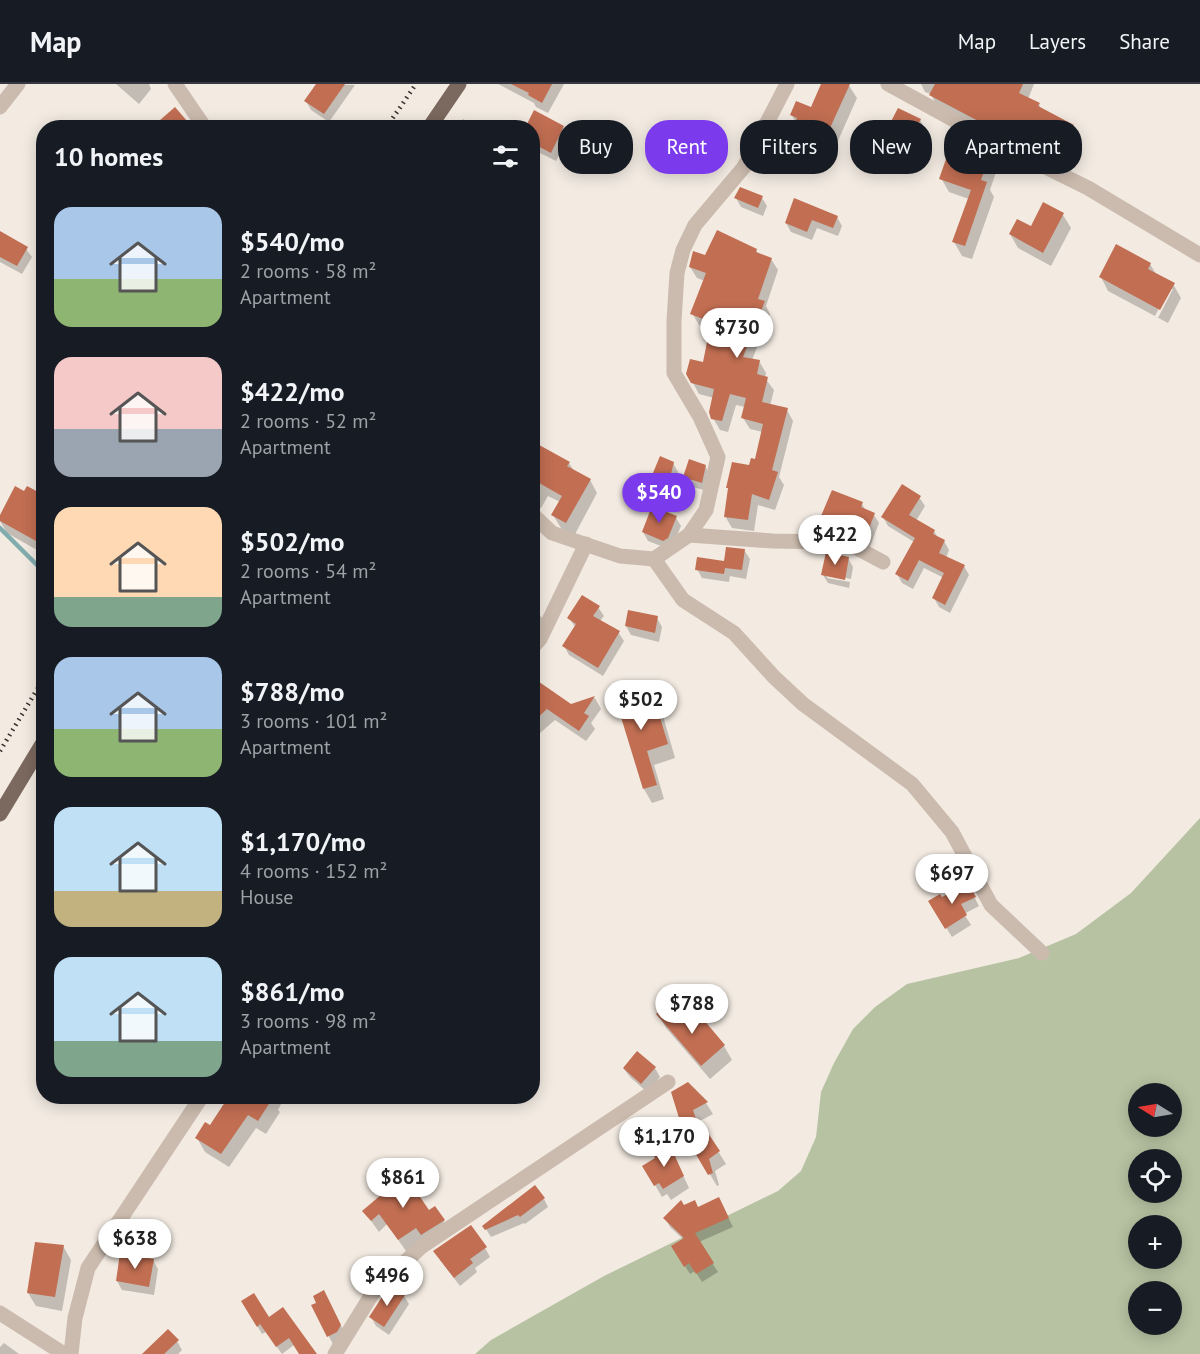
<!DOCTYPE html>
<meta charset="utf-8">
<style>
:root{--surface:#171b24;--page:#20242c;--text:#f1f3f6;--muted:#9ea1a6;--line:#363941;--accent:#7c3aed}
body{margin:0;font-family:"PT Sans",sans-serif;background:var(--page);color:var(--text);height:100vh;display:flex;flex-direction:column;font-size:22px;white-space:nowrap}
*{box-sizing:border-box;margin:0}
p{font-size:20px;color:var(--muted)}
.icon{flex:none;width:33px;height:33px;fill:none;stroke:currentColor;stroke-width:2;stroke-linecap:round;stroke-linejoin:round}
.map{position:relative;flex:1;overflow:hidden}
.panel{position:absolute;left:36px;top:36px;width:504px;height:984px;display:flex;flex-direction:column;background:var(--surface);border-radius:24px;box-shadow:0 3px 15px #0003}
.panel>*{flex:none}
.guide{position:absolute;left:558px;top:36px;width:552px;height:54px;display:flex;gap:12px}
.needle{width:39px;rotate:281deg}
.tools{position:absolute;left:1128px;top:999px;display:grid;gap:12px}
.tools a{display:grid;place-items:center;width:54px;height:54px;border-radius:50%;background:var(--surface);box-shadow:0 3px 15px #0003;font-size:30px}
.price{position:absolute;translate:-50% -51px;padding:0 14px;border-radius:21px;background:#fff;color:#222;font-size:20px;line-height:39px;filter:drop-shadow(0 2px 3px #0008)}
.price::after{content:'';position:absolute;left:50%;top:36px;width:18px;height:14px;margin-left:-9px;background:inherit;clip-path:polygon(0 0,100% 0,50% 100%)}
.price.active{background:var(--accent);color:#fff}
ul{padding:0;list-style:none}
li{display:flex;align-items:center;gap:18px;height:150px;padding:0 18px}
li span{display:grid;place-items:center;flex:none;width:168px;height:120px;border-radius:18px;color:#555}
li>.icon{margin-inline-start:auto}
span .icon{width:72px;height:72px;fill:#fffc;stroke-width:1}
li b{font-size:26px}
h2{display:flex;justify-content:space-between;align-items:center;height:72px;padding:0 18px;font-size:26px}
.pill{padding:0 21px;border-radius:24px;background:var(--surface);box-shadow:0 3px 15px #0003;font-size:21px;line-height:54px}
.pill.active{background:var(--accent);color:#fff}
header{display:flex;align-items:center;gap:36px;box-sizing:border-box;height:84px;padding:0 30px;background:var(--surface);border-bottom:2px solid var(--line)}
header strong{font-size:28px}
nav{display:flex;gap:33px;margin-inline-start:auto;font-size:21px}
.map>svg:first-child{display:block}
</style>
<header>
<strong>Map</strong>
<nav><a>Map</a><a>Layers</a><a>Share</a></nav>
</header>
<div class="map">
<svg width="1200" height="1270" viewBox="0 0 1200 1270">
<rect width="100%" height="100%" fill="#f3ebe2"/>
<path fill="#b7c2a2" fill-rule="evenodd" d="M1200,734V1270H475L491,1256L604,1192L778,1107L801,1087L816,1053L821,1008L834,979L853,945L875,923L907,900L1019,874L1076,850L1131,809ZM1138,1010H1172V1042H1138ZM1138,1076H1172V1108H1138ZM1138,1142H1172V1174H1138ZM1138,1208H1172V1240H1138Z"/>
<g fill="#0003" fill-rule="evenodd">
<path d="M116,0H149L151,5L139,20Z"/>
<path d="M318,0L355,1L329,38L311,26L306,17Z"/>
<path d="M498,0H564L548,29L536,23L534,19Z"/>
<path d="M823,0H848L857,14L833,68L804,55L792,31L811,25Z"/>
<path d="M921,0H1034L1028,15L1039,20L1041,25L1073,42L1080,54L1065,83L1044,72L1041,78L938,24L931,10L925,8Z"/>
<path d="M535,28L563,43L569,52L556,77L532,65Z"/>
<path d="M463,35L480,44H458Z"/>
<path d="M920,36L925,45L908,79L895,73L890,64L893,59L887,49Z"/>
<path d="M988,75L996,88L990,106L994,113L972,175L962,172L954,158L969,115L949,108L941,94Z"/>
<path d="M736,114H762L767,122L763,132L741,123Z"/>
<path d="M1063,131L1071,144L1051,182L1018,164L1010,150L1031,144Z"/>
<path d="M837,133L842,142L838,152L817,144L812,156L791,148L786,139Z"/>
<path d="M0,149L26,165L32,173L22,190L0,178Z"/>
<path d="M756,166L759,171L771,175L778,186L766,222L770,230L752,276L759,277L766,289L765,294L774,306L770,322L787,326L793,337L779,393L784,401L775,426L758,421L754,447L732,444L725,432L750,383L756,377L763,348L750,345L743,334L745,323L736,321L728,348L720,346L713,334L714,314L699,310L688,290L704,280L711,246L699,241L692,229L705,197L697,194L690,183L706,173Z"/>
<path d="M1150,180L1156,190L1173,200L1181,214L1168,239L1108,207L1101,193ZM1169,205H1173L1158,234L1155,232Z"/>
<path d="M532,359L569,379L574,387L590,396L597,409L574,452L561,444L553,431L560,418L548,412L541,424L532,419Z"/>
<path d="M673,379L678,388L669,426L645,420L640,411Z"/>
<path d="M705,382L710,391L707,407L690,402L685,393Z"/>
<path d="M25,409L44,412V470L7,449L0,437V434Z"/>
<path d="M919,413L925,422L916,437L934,447L938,454L944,457L949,466L946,474L964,482L969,491L950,529L939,523L934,514L944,494L924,484L913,505L902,499L897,490L914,458L888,442L883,433Z"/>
<path d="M862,420L866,427L874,431L879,439L869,465L855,460L850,450L828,441L823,432Z"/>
<path d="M676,434L681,442L672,463L669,465L648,457L643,448Z"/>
<path d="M744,466L750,475L746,495L730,492L729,498L702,494L697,485L725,479Z"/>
<path d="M848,474L853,483L851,495L827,490V494L850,498L849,504L828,499L823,491Z"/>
<path d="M532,519L543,536L532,544Z"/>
<path d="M598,523L604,532L600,537L618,548L624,557L603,592L569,571L564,562L576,544L569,534Z"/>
<path d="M657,534L662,543L659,558L631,551L626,542Z"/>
<path d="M633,603L643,622L655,619L663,632L675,674L654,681L664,715L652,719L644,705L615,608Z"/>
<path d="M532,605L571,621L595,614L601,625L591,639L595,645L586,657L555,636L532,656Z"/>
<path d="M968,801L979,822L964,830L971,841L952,853L930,818L941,815Z"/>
<path d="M658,930L692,946L703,937L724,962L732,976L710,995L666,944Z"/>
<path d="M655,984L660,993L647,1008L630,993L624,985Z"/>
<path d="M688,1000L706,1019L713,1030L698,1038L704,1054L708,1051L726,1080L715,1087L719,1101L717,1102L685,1049Z"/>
<path d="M254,1012H285L278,1026L280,1028L266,1050L256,1044L229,1083L205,1068L197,1054Z"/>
<path d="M669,1061L689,1104L671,1116L667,1110L662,1113L644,1082L657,1074Z"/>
<path d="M544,1115L548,1123L525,1140L524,1139L491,1153L484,1142Z"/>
<path d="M683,1123H723L733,1143L699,1158L718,1188L702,1198L695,1187L690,1190L678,1171L684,1156L670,1143L665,1134Z"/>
<path d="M364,1127L429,1128L443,1136L450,1148L406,1167L387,1140L379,1148Z"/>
<path d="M63,1162L71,1176L62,1227L36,1222L28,1209Z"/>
<path d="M485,1164L490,1173L475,1184L477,1188L460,1202L440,1176Z"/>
<path d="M153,1176L158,1185L154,1211L122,1206L117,1197Z"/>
<path d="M404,1212L409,1220L389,1251L376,1242L371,1233Z"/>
<path d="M243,1218L268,1236L315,1270H300L294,1261L282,1270L266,1248L262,1250Z"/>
<path d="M331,1221L348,1256L336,1266L313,1222Z"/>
<path d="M177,1257L182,1266L178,1270H144Z"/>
<path d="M4,1259L19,1270H0V1263Z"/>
</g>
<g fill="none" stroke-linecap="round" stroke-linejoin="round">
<path stroke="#82adaf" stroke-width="4.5" d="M0,444L41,485L44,499"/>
</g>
<g fill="#c16e52">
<path d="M316,0H345L324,30L304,17Z"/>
<path d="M511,0H552L542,19L528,11L529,9Z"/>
<path d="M821,0H850L825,55L794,41L797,34L790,31L796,17L811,23Z"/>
<path d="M935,0H1023L1019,9L1040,19L1038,22L1074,41L1058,72L1036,60L1033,66L929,11Z"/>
<path d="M175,23L193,44H151Z"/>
<path d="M898,24L921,35L903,71L888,64L894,53L885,49Z"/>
<path d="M534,26L564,42L551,69L532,59V44H525Z"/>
<path d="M951,61L989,73L981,96L987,98L965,162L952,158L971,106L939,95Z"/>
<path d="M740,103L763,112L758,124L734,114Z"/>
<path d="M794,114L838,132L833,144L812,136L807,148L785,139Z"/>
<path d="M1043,118L1064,129L1043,169L1009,150L1017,135L1031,142Z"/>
<path d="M717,146L757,165L756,168L772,174L758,215L765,217L743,273L760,276L757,290L768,293L762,318L788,324L772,386L778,388L769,416L752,410L748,436L724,433L728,404H726L732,378L749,381L751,374L755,375L763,340L741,334L746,314L730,310L722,337L711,335L709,328L714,305L691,299L686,290L690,275L703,278L711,238L690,230L706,189L689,183L693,167L705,171Z"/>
<path d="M0,147L28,163L17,182L0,173Z"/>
<path d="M1116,160L1151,179L1148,185L1175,199L1160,226L1099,193Z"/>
<path d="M532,357L570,378L567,382L591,395L566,439L551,431L562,412L532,395Z"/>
<path d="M660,372L674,378L664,418L639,411L642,399L648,401Z"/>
<path d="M689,375L706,381L702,399L683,393Z"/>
<path d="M902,400L921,412L909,431L935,446L933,450L945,456L939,469L965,481L945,521L932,514L944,489L919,476L908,497L895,490L915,454L881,433Z"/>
<path d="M15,402L24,407L27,402L44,411V430L38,441L43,443L36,457L0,437V431Z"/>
<path d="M832,406L863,418L861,423L875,429L864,457L848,451L851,444L821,432Z"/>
<path d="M652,422L677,432L668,454L663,457L642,448Z"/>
<path d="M726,463L745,465L742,486L725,484L724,490L695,486L697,473L724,477Z"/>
<path d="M826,468L849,473L845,496L821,491Z"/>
<path d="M582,511L600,522L593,532L620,547L598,584L562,562L576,540L567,534Z"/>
<path d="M628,526L658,532L655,549L625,542Z"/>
<path d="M532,593L571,620L595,612L584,629L589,632L579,647L547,625L532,639Z"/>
<path d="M634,601L640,622L655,617L668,660L647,667L657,701L643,705L613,607Z"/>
<path d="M968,799L976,813L961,820L967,831L945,845L928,817L940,810L942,813Z"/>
<path d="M670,918L692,944L703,935L725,961L701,982L656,930Z"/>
<path d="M637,967L656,983L641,1000L623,984Z"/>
<path d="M688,998L708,1018L693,1026L702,1053L708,1049L720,1067L709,1075L713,1089L708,1091L684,1050L671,1008Z"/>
<path d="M229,1012H274L258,1037L248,1031L221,1070L195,1054L205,1038L210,1041Z"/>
<path d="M669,1059L684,1092L663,1105L659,1099L654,1102L642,1082L655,1074L653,1070Z"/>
<path d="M403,1088L429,1126L435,1122L445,1136L421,1151L416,1144L398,1156L379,1130L371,1137L362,1127L388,1105L385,1100Z"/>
<path d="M535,1101L545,1114L520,1133L518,1131L485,1146L482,1142Z"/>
<path d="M719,1113L729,1134L695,1149L714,1179L696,1190L689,1179L684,1183L671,1162L684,1154L663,1134L681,1116L684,1121L695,1116L698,1123Z"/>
<path d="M471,1141L487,1163L470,1175L473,1179L454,1194L433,1167Z"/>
<path d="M35,1158L64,1161L55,1213L27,1209Z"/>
<path d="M120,1169L154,1175L149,1203L116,1197Z"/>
<path d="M393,1203L405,1211L384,1243L369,1233L382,1213Z"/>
<path d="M324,1206L341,1241L337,1248L327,1253L311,1221L316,1219L313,1212Z"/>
<path d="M254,1209L269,1233L283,1223L317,1270H299L289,1254L276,1263L260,1240L257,1243L241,1217Z"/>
<path d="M168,1245L179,1256L164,1270H142Z"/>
</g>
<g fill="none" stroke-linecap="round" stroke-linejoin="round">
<g stroke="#cbbbae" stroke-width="15">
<path d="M175,0L205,44"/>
<path d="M888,0L985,53L1088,104L1200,171"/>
<path d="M0,23L18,0"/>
<path d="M532,430L552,449L620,472L654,475L689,451L706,426L718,373L700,333L674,289V237L677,189L683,166L695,141L744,83L787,0"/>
<path d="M689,451L773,457L831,458L853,462L883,478"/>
<path d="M654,475L683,516L734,549L774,593L803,620L912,700L952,748L991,821L1042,869"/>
<path d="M532,564L540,555L586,460"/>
<path d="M0,1229L64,1270"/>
<path d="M71,1270L75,1234L88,1184L202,1012"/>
<path d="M335,1270L374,1207L421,1163L668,998"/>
</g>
<g stroke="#7b685e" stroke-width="15">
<path d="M429,44L459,0"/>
<path d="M0,730L44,657"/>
</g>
<g stroke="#3a302c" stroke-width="4.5" stroke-dasharray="1.5 4.5" stroke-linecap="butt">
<path d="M386,44L416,0"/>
<path d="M0,667L44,594"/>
</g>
</g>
</svg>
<div class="tools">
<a><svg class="needle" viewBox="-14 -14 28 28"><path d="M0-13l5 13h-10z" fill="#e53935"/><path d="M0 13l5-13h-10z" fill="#9ea1a6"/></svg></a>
<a><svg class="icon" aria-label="locate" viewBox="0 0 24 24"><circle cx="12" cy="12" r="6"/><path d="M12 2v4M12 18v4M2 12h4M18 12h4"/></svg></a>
<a>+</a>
<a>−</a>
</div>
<b class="price" style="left:737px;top:275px">$730</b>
<b class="price active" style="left:659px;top:440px">$540</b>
<b class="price" style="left:835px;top:482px">$422</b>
<b class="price" style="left:641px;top:647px">$502</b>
<b class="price" style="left:952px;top:821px">$697</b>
<b class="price" style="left:692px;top:951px">$788</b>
<b class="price" style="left:664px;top:1084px">$1,170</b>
<b class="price" style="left:403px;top:1125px">$861</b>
<b class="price" style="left:135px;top:1186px">$638</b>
<b class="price" style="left:387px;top:1223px">$496</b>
<div class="guide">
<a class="pill">Buy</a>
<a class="pill active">Rent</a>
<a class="pill">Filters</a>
<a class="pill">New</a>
<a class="pill">Apartment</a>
</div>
<section class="panel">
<h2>10 homes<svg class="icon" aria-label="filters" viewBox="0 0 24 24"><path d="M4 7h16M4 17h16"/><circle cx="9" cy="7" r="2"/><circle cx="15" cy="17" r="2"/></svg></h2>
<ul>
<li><span style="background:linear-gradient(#a9c7e8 60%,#8fb573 0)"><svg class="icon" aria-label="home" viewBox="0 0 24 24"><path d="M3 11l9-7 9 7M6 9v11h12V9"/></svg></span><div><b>$540/mo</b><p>2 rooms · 58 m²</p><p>Apartment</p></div></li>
<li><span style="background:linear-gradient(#f6c9c9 60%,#9aa5b1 0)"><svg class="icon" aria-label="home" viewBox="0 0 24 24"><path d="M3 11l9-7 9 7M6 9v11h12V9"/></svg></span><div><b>$422/mo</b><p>2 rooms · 52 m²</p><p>Apartment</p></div></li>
<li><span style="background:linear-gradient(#ffd9b3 75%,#7fa58c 0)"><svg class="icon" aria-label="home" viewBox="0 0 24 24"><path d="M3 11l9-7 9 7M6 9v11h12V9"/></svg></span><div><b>$502/mo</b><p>2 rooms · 54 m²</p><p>Apartment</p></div></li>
<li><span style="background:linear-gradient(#a9c7e8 60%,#8fb573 0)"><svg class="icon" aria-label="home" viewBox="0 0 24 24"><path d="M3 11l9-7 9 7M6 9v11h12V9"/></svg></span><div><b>$788/mo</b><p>3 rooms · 101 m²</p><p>Apartment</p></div></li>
<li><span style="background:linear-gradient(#bfe0f5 70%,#c2b280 0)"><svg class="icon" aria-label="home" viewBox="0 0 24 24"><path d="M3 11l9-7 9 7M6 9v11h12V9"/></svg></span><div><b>$1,170/mo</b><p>4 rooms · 152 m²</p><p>House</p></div></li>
<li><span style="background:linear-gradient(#bfe0f5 70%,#7fa58c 0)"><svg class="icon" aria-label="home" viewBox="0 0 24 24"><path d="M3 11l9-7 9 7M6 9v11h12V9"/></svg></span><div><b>$861/mo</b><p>3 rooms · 98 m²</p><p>Apartment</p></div></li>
</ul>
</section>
</div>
